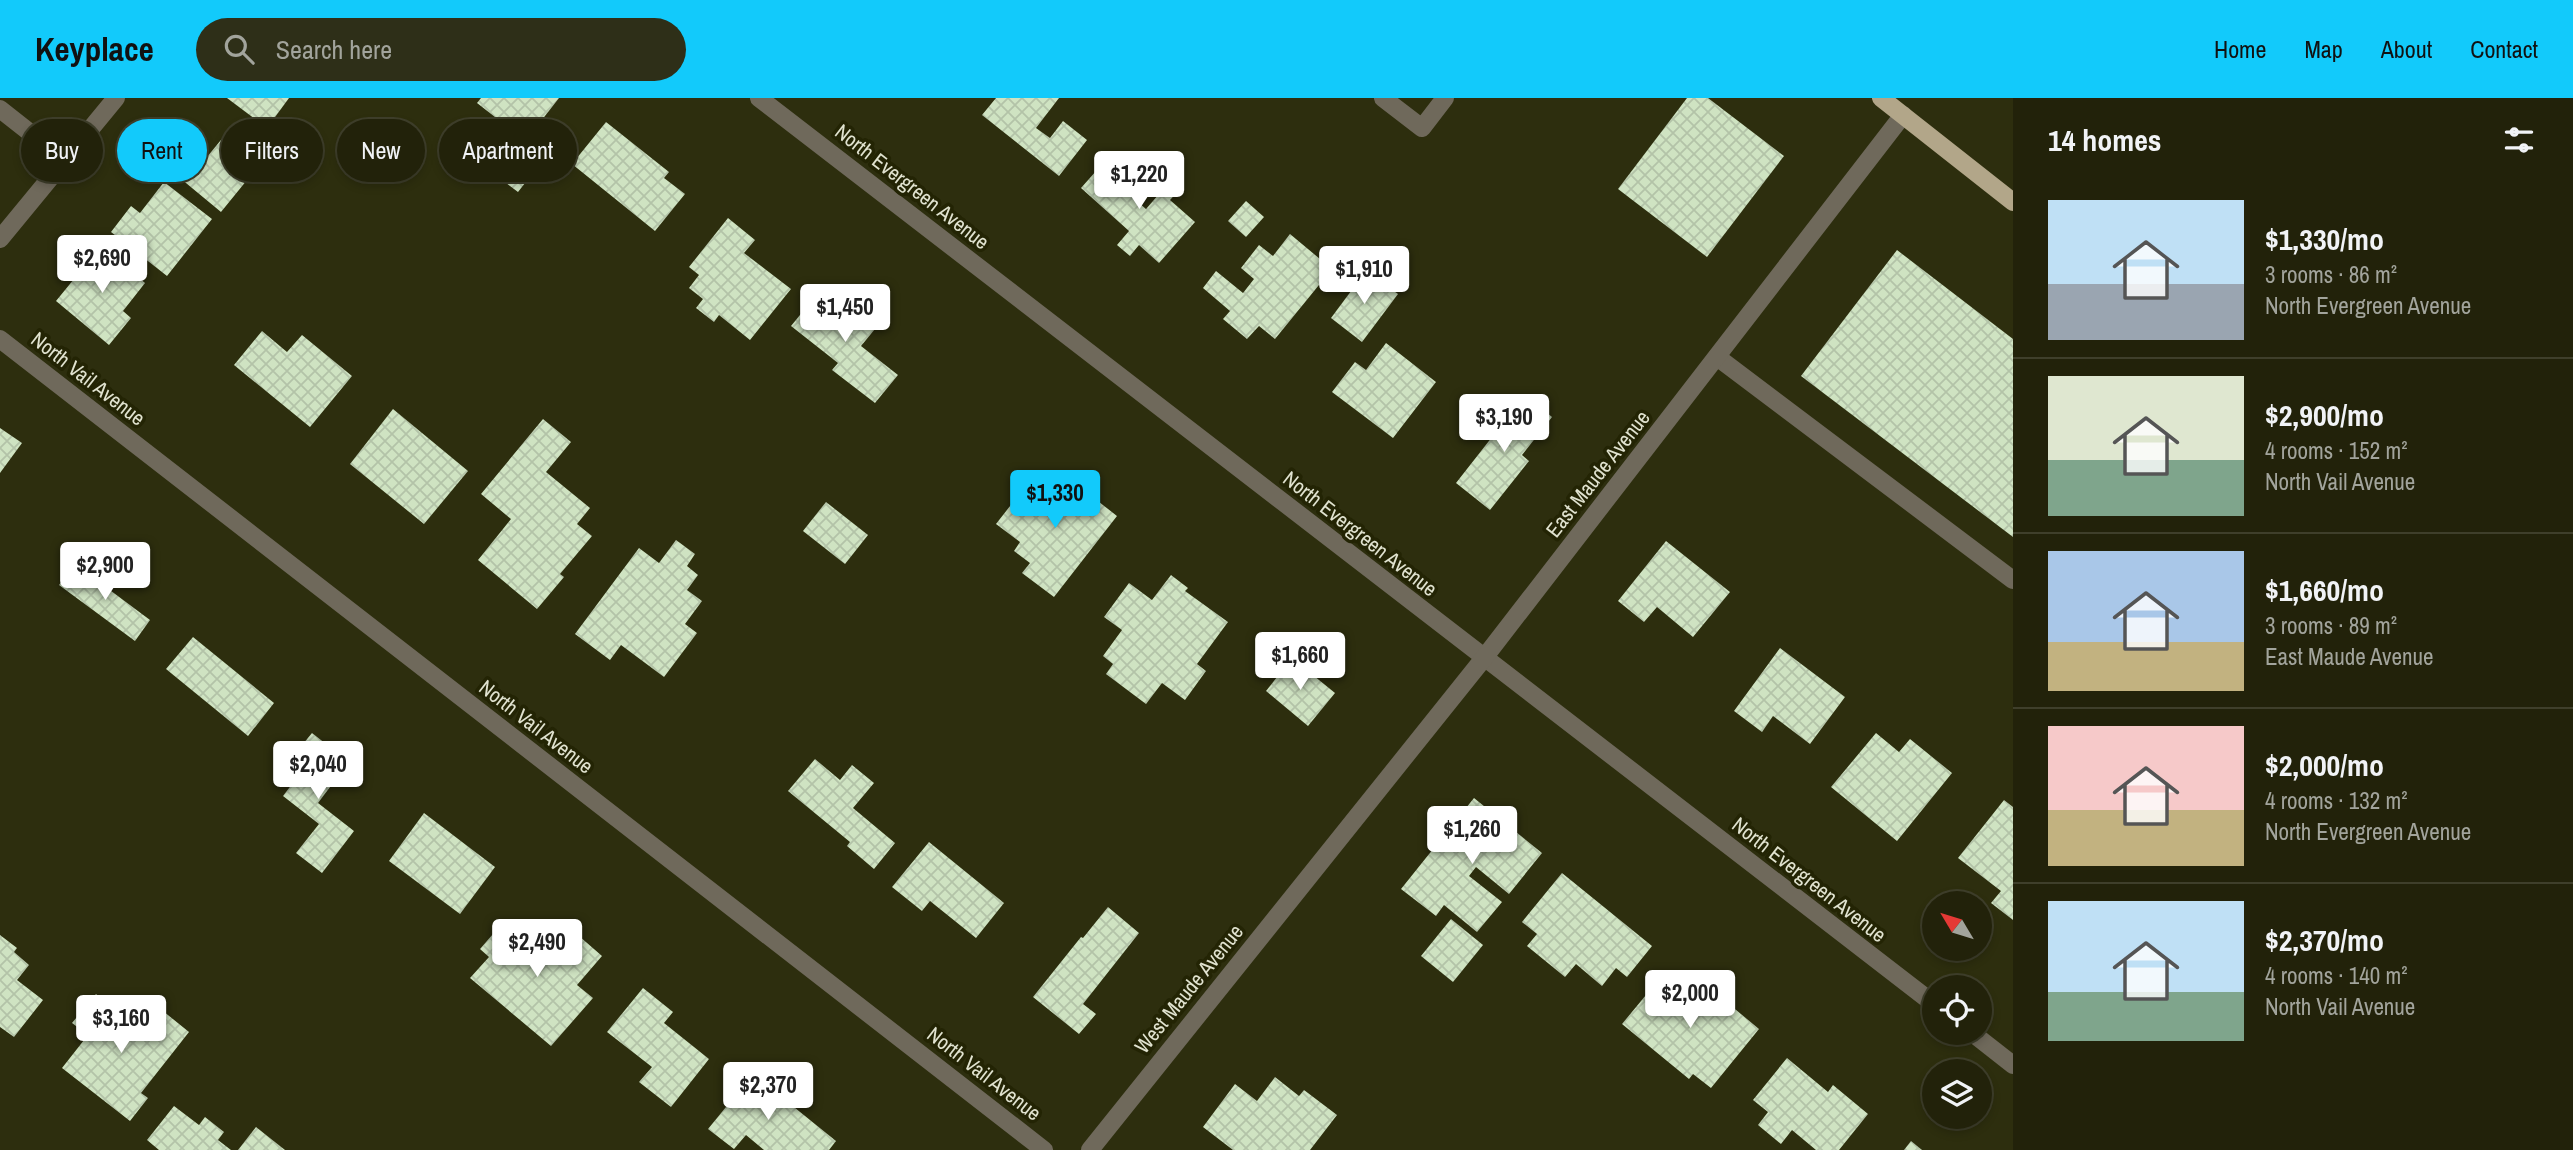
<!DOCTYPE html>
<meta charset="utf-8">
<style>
:root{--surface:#22220a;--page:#2e2f18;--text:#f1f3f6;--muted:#a2a49c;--line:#3f3f2b;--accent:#12cafb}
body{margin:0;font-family:"Archivo Narrow",sans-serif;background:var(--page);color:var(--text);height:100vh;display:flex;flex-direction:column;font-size:26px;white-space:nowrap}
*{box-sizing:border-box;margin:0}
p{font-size:23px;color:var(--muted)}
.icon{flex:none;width:38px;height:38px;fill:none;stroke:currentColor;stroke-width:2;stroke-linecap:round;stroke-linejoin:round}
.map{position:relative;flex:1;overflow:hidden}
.side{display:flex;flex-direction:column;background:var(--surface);width:560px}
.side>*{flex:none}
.hud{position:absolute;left:21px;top:21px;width:665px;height:63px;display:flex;gap:14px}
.needle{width:46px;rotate:308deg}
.fabs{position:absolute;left:1922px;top:793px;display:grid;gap:14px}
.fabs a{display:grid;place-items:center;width:70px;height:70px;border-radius:50%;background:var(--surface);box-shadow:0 4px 10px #0003,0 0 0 2px var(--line);font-size:35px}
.price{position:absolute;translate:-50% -60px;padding:0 16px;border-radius:7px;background:#fff;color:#222;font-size:23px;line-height:46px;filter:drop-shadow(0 2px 4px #0008)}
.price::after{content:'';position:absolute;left:50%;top:42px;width:21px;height:16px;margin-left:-10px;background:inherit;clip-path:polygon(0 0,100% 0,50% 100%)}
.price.selected{background:var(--accent);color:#111}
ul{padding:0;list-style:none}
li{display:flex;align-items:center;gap:21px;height:175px;padding:0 35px}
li+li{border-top:2px solid var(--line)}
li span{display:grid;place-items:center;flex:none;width:196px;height:140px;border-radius:0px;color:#555}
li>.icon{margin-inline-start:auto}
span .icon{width:84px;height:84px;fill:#fffc;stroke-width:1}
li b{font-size:30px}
h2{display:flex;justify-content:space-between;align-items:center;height:84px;padding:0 35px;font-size:30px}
.chip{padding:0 24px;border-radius:32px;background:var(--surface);box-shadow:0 4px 10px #0003,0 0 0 2px var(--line);font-size:24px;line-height:63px}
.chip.selected{background:var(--accent);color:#111}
header{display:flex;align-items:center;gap:42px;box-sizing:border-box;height:98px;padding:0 35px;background:var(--accent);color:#111}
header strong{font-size:33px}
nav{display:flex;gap:38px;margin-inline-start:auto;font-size:24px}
.search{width:490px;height:63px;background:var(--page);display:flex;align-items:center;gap:18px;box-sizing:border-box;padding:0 24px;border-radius:38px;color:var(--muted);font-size:26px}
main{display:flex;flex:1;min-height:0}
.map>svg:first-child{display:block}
</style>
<header>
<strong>Keyplace</strong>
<div class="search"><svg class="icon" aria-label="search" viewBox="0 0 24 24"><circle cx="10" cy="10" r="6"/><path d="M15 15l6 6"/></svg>Search here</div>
<nav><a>Home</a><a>Map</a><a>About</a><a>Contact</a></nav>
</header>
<main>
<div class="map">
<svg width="2013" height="1052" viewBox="0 0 2013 1052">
<defs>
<pattern id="building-cross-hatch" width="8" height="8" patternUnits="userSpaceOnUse" patternTransform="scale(1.75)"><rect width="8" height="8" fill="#cfe3c2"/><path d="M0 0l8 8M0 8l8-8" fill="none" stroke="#b3c3a8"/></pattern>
</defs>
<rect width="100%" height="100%" fill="#2d2e0e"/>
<g fill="url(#building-cross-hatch)">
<path d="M227,0H289L267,30Z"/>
<path d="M481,0H559L520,50L540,66L518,94L485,69L513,33L477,5Z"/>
<path d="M996,0H1059L1036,30L1050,40L1063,23L1087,42L1059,78L982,17Z"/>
<path d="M1687,0H1708L1784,58L1707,159L1618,91Z"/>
<path d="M606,24L669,74L664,80L685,96L655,133L572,66Z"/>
<path d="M234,26L269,55L221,114L163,66L185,40L207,59Z"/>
<path d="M1112,55L1134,75L1121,89L1146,111L1172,81L1182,89L1170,102L1195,124L1159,165L1139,147L1130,158L1117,147L1129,133L1081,90Z"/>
<path d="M164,84L212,121L167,178L111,134L131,108L140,115Z"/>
<path d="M1246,103L1264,119L1246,139L1228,123Z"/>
<path d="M728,120L755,142L744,155L791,191L750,242L719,217L714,224L696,210L703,201L689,190L699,177L689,169Z"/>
<path d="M1290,136L1332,171L1275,241L1259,228L1247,241L1223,221L1230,213L1203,190L1216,173L1243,195L1254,181L1241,170L1259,147L1273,158Z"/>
<path d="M101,148L145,185L123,213L131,220L109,247L56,203Z"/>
<path d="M1897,152L2013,241V439L1801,278Z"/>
<path d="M1366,173L1398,196L1362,244L1331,220Z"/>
<path d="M822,190L875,231L861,248L898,277L875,305L832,272L838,265L791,228Z"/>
<path d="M262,233L287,254L302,237L352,278L310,329L234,267Z"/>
<path d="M1386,245L1436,284L1393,340L1332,294L1355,264L1366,272Z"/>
<path d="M1525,297L1552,319L1522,357L1529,363L1490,412L1456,385Z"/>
<path d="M393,311L468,373L424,426L350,366Z"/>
<path d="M543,321L571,344L546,374L590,410L577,426L592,438L560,476L564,479L537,511L478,462L511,421L481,396Z"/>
<path d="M0,330L22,345L0,375Z"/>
<path d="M1035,376L1060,396L1071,382L1117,418L1054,499L1022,475L1030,465L1014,453L1020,444L996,426Z"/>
<path d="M826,404L868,437L845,466L803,433Z"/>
<path d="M676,442L695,456L687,468L698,477L687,492L702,503L685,526L697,535L664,579L621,547L610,562L575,536L639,450L659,465Z"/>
<path d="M1666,443L1730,494L1693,539L1657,509L1644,524L1618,503Z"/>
<path d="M75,466L150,522L135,543L59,487Z"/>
<path d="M1171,477L1188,490L1185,493L1228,524L1197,566L1206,573L1185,602L1162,585L1146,606L1106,576L1113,566L1103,558L1122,532L1104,519L1129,485L1152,502Z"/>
<path d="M193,539L274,605L248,638L166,571Z"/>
<path d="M1780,550L1845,599L1810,646L1773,618L1762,634L1734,613Z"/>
<path d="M1292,560L1335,595L1308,628L1266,593Z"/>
<path d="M312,635L349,664L318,705L354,733L322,775L296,755L319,726L283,698L302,673L289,663Z"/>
<path d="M1876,635L1899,654L1910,641L1952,675L1897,743L1831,689Z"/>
<path d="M815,661L840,682L852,667L874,685L853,710L895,745L874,771L847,748L850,744L788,693Z"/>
<path d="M1474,700L1542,755L1509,796L1476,769L1469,778L1502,804L1477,834L1444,807L1436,818L1401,791Z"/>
<path d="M2004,702L2013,709V822L1991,805L2001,793L1958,760Z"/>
<path d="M424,715L495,769L460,816L389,763Z"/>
<path d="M929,744L1004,805L976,840L930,803L922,813L892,789Z"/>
<path d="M1562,775L1652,848L1627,879L1616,870L1602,888L1576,866L1565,879L1527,848L1537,836L1522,824Z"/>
<path d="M1108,809L1139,835L1083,906L1096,916L1079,936L1033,899L1081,839L1083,840Z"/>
<path d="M506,821L548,858L571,831L602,858L577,887L593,900L551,948L470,880L489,859L480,851Z"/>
<path d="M1451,821L1483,847L1453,884L1421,858Z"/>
<path d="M0,837L17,850L14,854L29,867L17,882L43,902L14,939L0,929Z"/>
<path d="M1665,874L1707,908L1717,896L1759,931L1711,990L1693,976L1689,981L1622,926Z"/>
<path d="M643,890L673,914L664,925L709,961L671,1009L639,984L652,969L607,934Z"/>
<path d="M96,896L145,935L163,913L189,934L141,995L148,1000L130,1023L62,970L88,937L72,925Z"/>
<path d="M1787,960L1828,994L1833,987L1868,1016L1839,1052H1816L1792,1032L1781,1046L1758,1027L1768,1014L1753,1002Z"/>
<path d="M753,976L836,1043L829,1052H764L746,1037L734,1051L708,1031Z"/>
<path d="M1275,979L1299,998L1304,992L1337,1017L1310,1052H1233L1203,1029L1235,986L1257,1003Z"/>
<path d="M174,1008L199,1027L205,1019L224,1034L218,1042L231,1052H159L147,1042Z"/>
<path d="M256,1029L285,1052H238Z"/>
<path d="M1911,1043L1922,1052H1904Z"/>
</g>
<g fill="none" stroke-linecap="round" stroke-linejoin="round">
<g stroke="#6f695b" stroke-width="18">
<path d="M759,0L1934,906"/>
<path d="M1383,0L1422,30L1445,0"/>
<path d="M0,11L66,63"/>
<path d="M0,141L116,0"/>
<path d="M0,241L1044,1052"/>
<path d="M1717,259L2013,482"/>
<path d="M1971,934L2013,967"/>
<path d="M1090,1052L1484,560L1903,17"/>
</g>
<path stroke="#b2a689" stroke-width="18" d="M1881,0L2013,104"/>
</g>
<g text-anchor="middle" stroke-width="7" stroke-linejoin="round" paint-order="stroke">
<g font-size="21" fill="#e1e3d0" stroke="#232404">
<text transform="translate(912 89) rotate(38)" y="7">North Evergreen Avenue</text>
<text transform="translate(88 281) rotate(38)" y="7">North Vail Avenue</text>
<text transform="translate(1598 376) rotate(-52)" y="7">East Maude Avenue</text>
<text transform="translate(1360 436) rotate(38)" y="7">North Evergreen Avenue</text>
<text transform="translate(536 629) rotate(38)" y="7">North Vail Avenue</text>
<text transform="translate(1809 782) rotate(38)" y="7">North Evergreen Avenue</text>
<text transform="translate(1189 891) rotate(-51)" y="7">West Maude Avenue</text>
<text transform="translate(984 976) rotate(38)" y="7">North Vail Avenue</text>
</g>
</g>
</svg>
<div class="fabs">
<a><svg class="needle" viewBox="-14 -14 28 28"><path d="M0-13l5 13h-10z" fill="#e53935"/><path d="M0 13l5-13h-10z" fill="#a2a49c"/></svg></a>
<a><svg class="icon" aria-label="locate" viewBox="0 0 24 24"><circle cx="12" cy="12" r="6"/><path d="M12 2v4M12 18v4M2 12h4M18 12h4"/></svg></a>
<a><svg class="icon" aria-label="layers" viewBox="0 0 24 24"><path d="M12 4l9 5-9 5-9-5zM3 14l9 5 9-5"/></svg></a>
</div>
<b class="price" style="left:1139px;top:113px">$1,220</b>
<b class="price" style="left:102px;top:197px">$2,690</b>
<b class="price" style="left:1364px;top:208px">$1,910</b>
<b class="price" style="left:845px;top:246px">$1,450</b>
<b class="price" style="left:1504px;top:356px">$3,190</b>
<b class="price selected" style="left:1055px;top:432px">$1,330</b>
<b class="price" style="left:105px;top:504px">$2,900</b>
<b class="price" style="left:1300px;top:594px">$1,660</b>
<b class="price" style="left:318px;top:703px">$2,040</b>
<b class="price" style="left:1472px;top:768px">$1,260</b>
<b class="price" style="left:537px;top:881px">$2,490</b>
<b class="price" style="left:1690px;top:932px">$2,000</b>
<b class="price" style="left:121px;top:957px">$3,160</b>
<b class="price" style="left:768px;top:1024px">$2,370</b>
<div class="hud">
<a class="chip">Buy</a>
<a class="chip selected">Rent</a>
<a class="chip">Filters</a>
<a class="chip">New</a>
<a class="chip">Apartment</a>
</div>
</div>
<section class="side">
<h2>14 homes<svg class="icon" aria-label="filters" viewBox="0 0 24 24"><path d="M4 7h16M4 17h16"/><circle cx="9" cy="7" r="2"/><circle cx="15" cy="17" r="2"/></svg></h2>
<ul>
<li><span style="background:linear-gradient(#bfe0f5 60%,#9aa5b1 0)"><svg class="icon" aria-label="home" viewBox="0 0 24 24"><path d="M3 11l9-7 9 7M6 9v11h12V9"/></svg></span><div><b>$1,330/mo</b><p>3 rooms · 86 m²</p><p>North Evergreen Avenue</p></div></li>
<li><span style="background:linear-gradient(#dfe7d0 60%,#7fa58c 0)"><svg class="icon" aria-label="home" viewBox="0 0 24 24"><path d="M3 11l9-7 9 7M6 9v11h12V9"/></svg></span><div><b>$2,900/mo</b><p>4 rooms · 152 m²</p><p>North Vail Avenue</p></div></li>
<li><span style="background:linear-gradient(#a9c7e8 65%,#c2b280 0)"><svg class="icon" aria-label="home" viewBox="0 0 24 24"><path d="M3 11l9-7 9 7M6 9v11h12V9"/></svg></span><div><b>$1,660/mo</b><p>3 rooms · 89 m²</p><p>East Maude Avenue</p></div></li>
<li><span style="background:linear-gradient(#f6c9c9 60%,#c2b280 0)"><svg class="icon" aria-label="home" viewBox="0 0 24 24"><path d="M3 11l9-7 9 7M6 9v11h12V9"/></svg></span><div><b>$2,000/mo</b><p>4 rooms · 132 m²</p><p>North Evergreen Avenue</p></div></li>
<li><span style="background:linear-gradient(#bfe0f5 65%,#7fa58c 0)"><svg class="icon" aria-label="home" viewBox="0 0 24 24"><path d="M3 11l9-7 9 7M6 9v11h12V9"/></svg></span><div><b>$2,370/mo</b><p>4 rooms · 140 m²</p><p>North Vail Avenue</p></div></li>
</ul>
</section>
</main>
